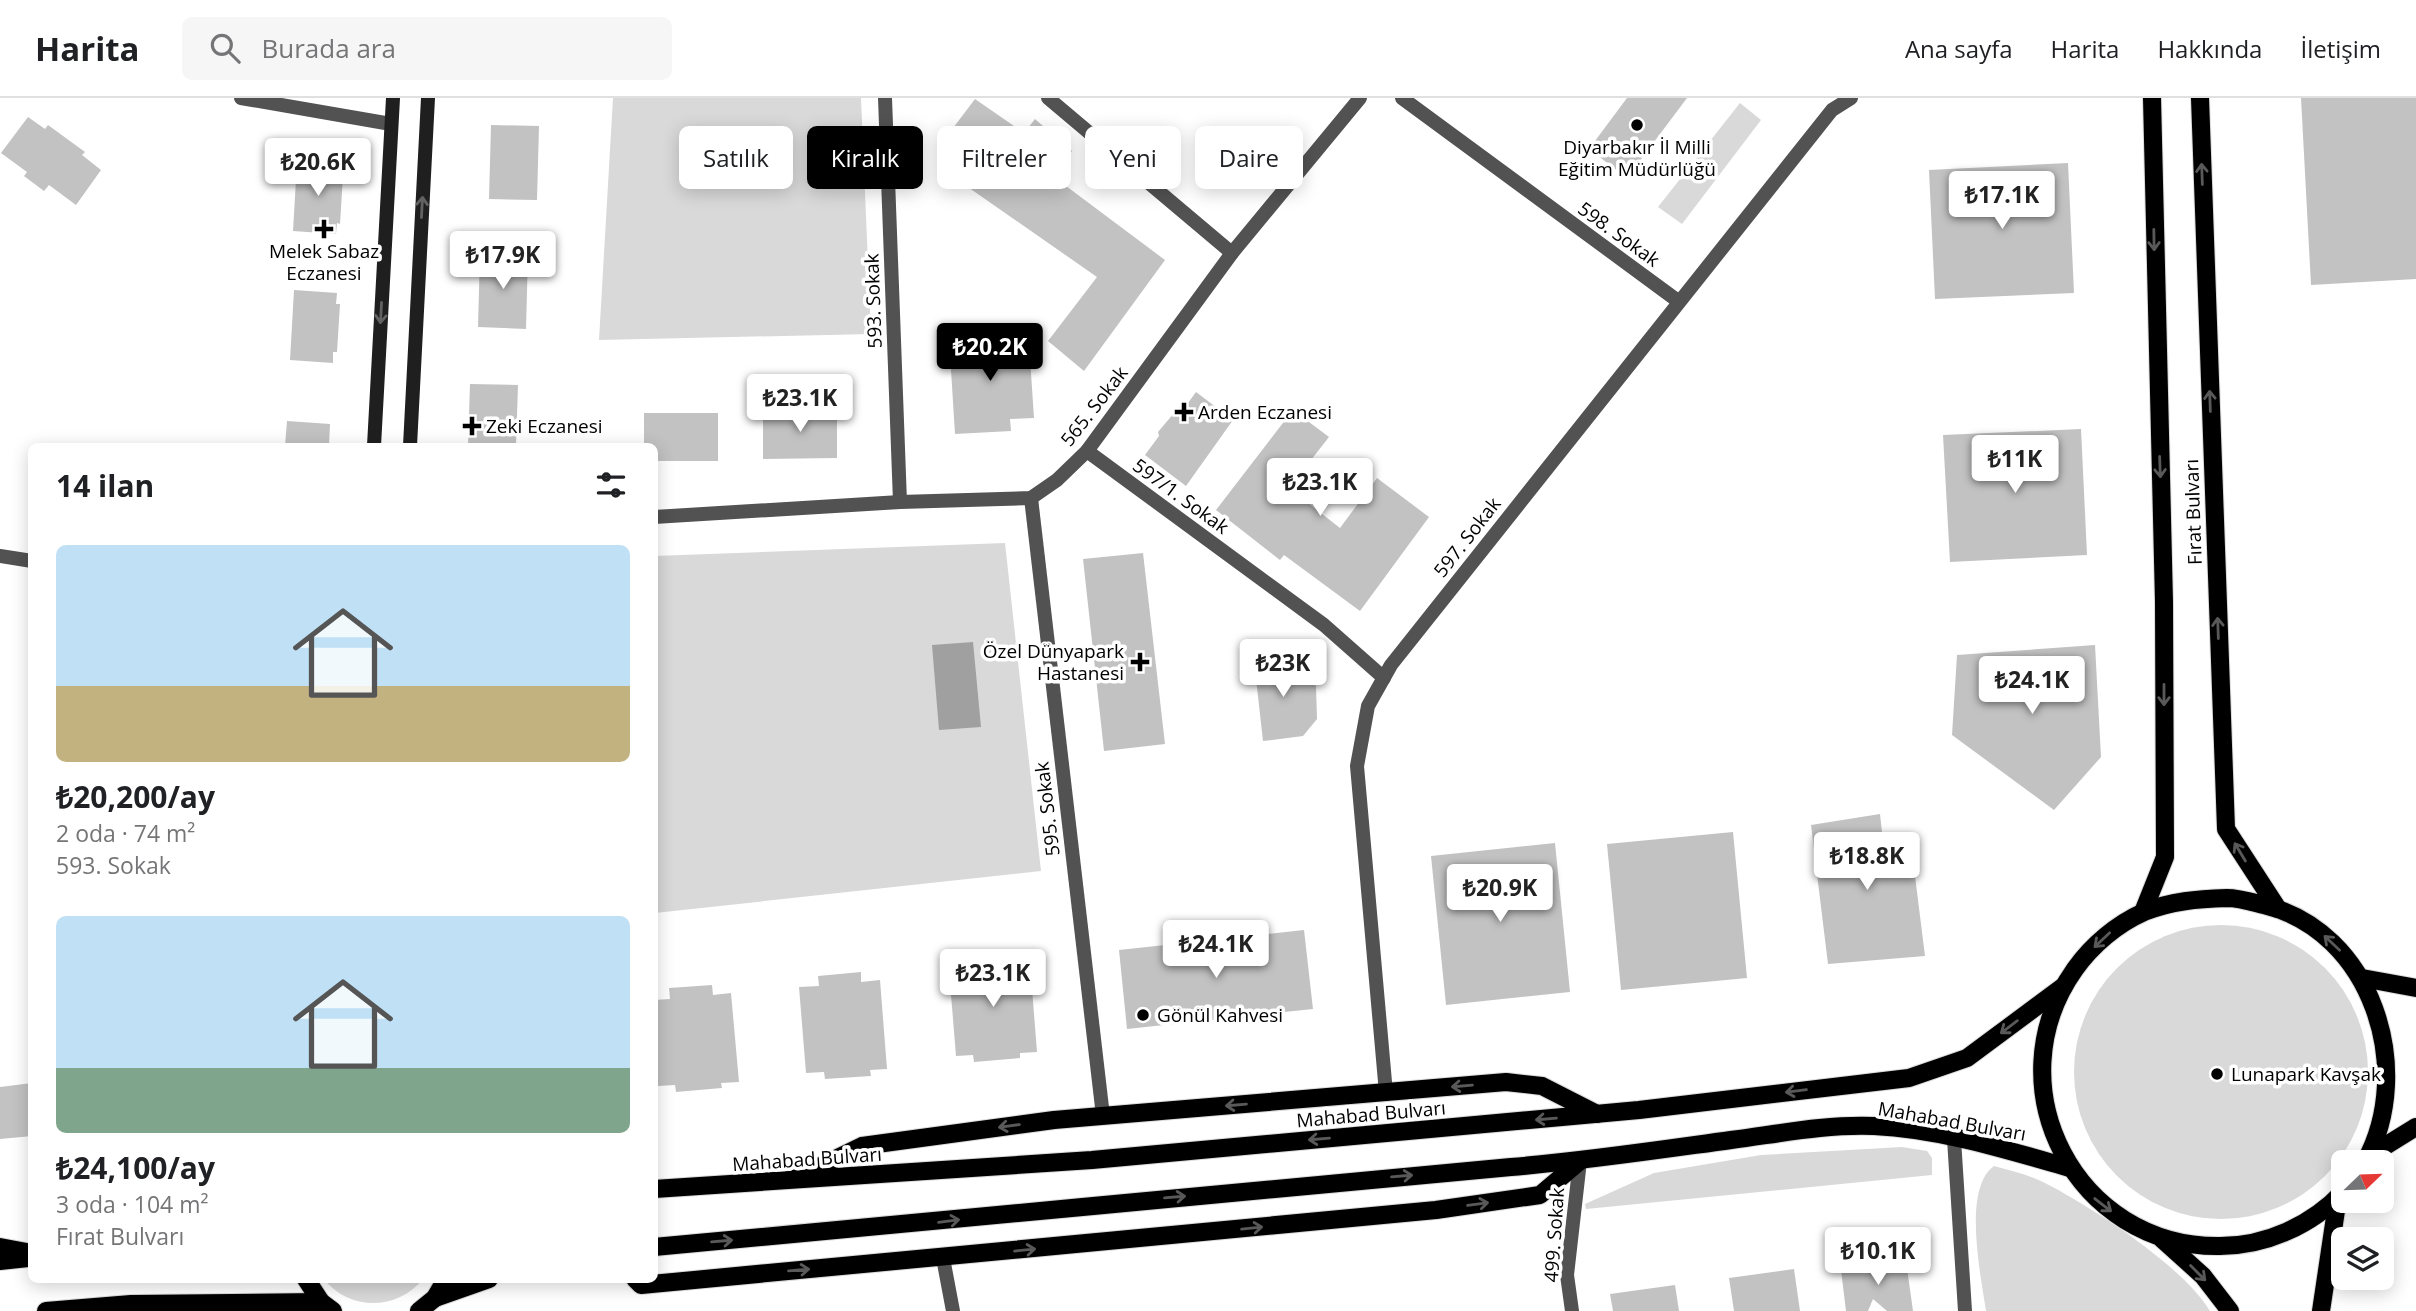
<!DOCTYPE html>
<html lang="tr">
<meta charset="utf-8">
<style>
:root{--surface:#fff;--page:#f6f6f6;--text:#202124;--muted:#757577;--line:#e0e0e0;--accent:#000}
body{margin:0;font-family:"Open Sans",sans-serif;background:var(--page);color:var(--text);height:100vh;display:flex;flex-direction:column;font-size:26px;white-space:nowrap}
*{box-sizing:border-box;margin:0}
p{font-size:23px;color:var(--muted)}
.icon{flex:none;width:38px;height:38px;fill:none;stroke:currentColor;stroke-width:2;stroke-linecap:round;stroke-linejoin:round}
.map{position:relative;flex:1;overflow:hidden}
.drawer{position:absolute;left:28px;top:345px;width:630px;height:840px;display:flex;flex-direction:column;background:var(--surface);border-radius:10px;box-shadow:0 4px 18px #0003}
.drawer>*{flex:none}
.top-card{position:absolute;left:679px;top:28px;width:665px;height:63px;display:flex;gap:14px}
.needle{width:46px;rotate:67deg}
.fabs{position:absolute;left:2331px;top:1052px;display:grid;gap:14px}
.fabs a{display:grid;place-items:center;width:63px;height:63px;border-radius:10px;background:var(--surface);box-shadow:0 4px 18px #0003;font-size:35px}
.price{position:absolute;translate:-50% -60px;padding:0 16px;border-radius:7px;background:#fff;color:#222;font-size:23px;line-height:46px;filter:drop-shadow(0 2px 4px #0008)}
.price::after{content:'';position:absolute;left:50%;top:42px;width:21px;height:16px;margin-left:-10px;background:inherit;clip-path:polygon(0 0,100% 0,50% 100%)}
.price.current{background:var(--accent);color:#fff}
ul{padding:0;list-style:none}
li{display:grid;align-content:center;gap:14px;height:371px;padding:0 28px}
li span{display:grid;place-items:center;height:217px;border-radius:10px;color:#555}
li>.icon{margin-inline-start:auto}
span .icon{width:126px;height:126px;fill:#fffc;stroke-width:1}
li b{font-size:30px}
h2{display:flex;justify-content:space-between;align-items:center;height:84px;padding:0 28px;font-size:30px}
.tag{padding:0 24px;border-radius:10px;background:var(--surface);box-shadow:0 4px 18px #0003;font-size:24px;line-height:63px}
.tag.current{background:var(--accent);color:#fff}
header{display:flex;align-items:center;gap:42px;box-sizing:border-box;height:98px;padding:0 35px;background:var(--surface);border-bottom:2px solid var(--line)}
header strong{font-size:33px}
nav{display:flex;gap:38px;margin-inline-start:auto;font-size:24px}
.search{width:490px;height:63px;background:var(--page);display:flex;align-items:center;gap:18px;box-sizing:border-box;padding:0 24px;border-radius:10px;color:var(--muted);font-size:26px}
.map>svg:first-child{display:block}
</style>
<header>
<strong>Harita</strong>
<div class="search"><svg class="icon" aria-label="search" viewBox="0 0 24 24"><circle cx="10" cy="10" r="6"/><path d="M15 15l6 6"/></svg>Burada ara</div>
<nav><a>Ana sayfa</a><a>Harita</a><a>Hakkında</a><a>İletişim</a></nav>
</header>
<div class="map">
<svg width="2416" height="1213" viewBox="0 0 2416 1213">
<rect width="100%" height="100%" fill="#fff"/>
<g fill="#d9d9d9">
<path d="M613,0H861L871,236L599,242Z"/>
<path d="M1740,5L1761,22L1682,126L1658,109Z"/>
<path d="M1005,445L1041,773L655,815L654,458Z"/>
<circle cx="2221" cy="974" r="147"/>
<path d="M1902,1049L1927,1053L1932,1060V1077L1586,1111L1585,1106L1654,1075L1761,1057Z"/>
<path d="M1994,1068C2011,1073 2030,1077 2045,1085C2092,1109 2184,1169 2210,1213H1986C1981,1178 1962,1091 1994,1068Z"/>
<path d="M324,1181H423C397,1213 349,1213 324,1181Z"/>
</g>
<path fill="#a0a0a0" d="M973,544L981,629L939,632L932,547Z"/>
<g fill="#c2c2c2">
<path d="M1627,0H1687L1627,80L1589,51Z"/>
<path d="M2301,0H2416V181L2311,187Z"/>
<path d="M975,1L1024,35L1035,21L1072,53L1054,79L1165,162L1084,273L1048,243L1097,179L942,71L941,46Z"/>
<path d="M28,19L45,31L48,27L85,54L82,57L101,72L76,107L49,87L44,93L24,78L27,74L1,55Z"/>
<path d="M491,27L539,28L537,102L489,101Z"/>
<path d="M297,64L340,66V77H343L340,126L337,125L336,136L293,133Z"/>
<path d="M2068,65L2074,195L1935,201L1929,72Z"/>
<path d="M480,155L528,156L526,231L478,229Z"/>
<path d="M294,192L337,195L336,206H340L337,254H333V265L290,262Z"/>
<path d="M1009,236L1010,246L1029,245L1034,320L1010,321L1011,333L955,336L949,240Z"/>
<path d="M470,286L518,287L516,348H468Z"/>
<path d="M1196,294L1233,322L1186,388L1145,357L1159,338L1158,334L1180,308L1188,305Z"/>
<path d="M796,312H837V360L763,361V313Z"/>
<path d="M1293,312L1329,339L1289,390L1340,430L1377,380L1429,419L1360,513L1284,457L1280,462L1216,412Z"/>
<path d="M644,315H718V363H654V348H644Z"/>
<path d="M287,323L330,326L329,348H285Z"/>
<path d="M2081,331L2087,457L1950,464L1943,337Z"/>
<path d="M1143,455L1165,646L1104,653L1083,461Z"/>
<path d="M1252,545L1316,588L1317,621L1303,638L1263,643Z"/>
<path d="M2095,547L2101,659L2054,712L1952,637L1957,557Z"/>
<path d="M1880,716L1883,743L1910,738L1925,858L1828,866L1811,727Z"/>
<path d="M1733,734L1747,880L1621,892L1607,746Z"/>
<path d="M1555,745L1570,894L1446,907L1431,758Z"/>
<path d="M1304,832L1313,911L1127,931L1119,852Z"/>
<path d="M1010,857L1011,867L1030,865L1037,954L1020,955V960L974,964L973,957L956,958L949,872L968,870V860Z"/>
<path d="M861,874V884L880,882L887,971L870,972L871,978L825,981L824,974L806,975L799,889L819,888L818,878Z"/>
<path d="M712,887L713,897L731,895L739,984L721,985L722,990L676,994L675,987L658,988L654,902L670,901L669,890Z"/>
<path d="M32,985V1038L0,1041V989Z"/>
<path d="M1906,1163L1913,1213H1887L1873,1201L1868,1213H1846L1841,1172Z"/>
<path d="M1794,1171L1800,1213H1734L1729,1180Z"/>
<path d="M1675,1187L1679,1213H1613L1610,1196Z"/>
</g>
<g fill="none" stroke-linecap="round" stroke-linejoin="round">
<g stroke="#dbdbdb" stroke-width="20">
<g id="primary">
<path d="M2200,0L2226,731L2278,811"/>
<path d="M2143,814L2165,759L2164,504L2152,0"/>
<path d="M2362,880L2416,890"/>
<path d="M2369,1058L2416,1029"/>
<path d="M796,1080L862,1048L1054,1022L1506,984L1542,988L1597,1016"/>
<path d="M654,1091L1092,1062L1639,1012L1909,980L1967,960L2064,888"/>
<path d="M2343,1094C2312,1127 2266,1148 2220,1148C2076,1150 1992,988 2075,871C2092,847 2117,826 2144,814C2171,803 2198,801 2227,800C2239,800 2252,804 2264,807C2372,833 2416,971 2365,1064"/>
<path d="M2162,1141L2203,1178L2230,1213"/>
<path d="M0,1149L32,1155"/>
<path d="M654,1149C940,1125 1225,1093 1511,1069C1585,1063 1658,1052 1731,1042C1778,1036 1826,1026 1874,1028C1940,1031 2007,1052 2070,1070"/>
<path d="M0,1163L28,1160"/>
<path d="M306,1181L321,1204L333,1213"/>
<path d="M635,1181L641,1187L1436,1112L1540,1097L1580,1063"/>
<path d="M435,1200L489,1181"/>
<path d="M46,1213L131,1206L321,1204"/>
<path d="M419,1213L435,1200L446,1181"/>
<path d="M2321,1213L2338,1099"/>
</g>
</g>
<g stroke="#525252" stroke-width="14">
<path d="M241,0L391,26"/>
<path d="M885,0L900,404"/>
<path d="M1048,0L1232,155"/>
<path d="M1402,0L1678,203"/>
<path d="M1087,353L1324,527L1384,580"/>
<path d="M1031,400L1103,1018"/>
<path d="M654,419L900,404L1031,400L1057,382L1087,353L1232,155L1360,0"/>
<path d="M0,458L32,463"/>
<path d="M1386,995L1357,668L1368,608L1391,567L1832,12L1851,0"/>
<path d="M1954,1041L1965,1213"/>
<path d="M943,1160L953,1213"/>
<path d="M1572,1213L1567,1177L1580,1063"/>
</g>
<g stroke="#1f1f1f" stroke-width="14">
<path d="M374,348L393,0"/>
<path d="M410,348L428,0"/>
</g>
<use href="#primary" stroke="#000" stroke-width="18"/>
</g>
<defs><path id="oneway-shaft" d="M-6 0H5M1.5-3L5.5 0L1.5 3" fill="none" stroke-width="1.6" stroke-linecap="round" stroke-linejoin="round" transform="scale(1.75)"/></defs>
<g stroke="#595959">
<use href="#oneway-shaft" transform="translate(2202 76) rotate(-92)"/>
<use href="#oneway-shaft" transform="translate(2154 142) rotate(89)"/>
<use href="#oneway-shaft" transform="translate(2210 303) rotate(-92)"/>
<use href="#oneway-shaft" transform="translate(2160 369) rotate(88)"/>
<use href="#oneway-shaft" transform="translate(2218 530) rotate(-92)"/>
<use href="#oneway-shaft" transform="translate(2164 597) rotate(90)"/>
<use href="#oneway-shaft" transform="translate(2240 754) rotate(-121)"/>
<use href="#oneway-shaft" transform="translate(2102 842) rotate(137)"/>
<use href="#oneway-shaft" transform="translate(2332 845) rotate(-137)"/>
<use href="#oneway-shaft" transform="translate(2009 929) rotate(143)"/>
<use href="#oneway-shaft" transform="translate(1462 988) rotate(175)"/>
<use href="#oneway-shaft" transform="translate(1796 993) rotate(173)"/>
<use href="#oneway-shaft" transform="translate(1236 1007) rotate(175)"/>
<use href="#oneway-shaft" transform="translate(1546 1021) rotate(175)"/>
<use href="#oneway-shaft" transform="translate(1009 1028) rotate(172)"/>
<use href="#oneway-shaft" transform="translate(1319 1041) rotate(175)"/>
<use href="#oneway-shaft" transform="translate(1402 1078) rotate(-5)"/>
<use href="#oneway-shaft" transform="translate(1175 1099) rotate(-5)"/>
<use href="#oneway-shaft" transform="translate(1478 1106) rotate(-8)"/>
<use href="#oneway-shaft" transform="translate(2103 1107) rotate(38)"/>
<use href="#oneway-shaft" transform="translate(949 1123) rotate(-7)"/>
<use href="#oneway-shaft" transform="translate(1252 1130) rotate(-6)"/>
<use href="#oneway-shaft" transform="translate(722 1143) rotate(-5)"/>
<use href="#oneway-shaft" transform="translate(1025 1152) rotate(-6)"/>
<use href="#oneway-shaft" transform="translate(799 1172) rotate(-5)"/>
<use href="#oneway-shaft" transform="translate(2198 1175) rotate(45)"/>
</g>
<g stroke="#626262">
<use href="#oneway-shaft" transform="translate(422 109) rotate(-87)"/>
<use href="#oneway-shaft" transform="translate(381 215) rotate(93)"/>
</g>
<g fill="#000" stroke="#fff" stroke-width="2.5">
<circle cx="1637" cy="27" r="7"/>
<path d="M320.5 120.5h7v7h7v7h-7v7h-7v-7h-7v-7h7z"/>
<path d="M1180.5 303.5h7v7h7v7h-7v7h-7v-7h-7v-7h7z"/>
<path d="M468.5 317.5h7v7h7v7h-7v7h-7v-7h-7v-7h7z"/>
<path d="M1136.5 553.5h7v7h7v7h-7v7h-7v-7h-7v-7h7z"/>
<circle cx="1143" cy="917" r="7"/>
<circle cx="2217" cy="976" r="7"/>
</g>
<g text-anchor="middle" stroke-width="7" stroke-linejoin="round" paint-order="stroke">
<g font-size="19" fill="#000" stroke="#fff" text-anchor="start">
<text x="1637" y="56" text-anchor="middle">Diyarbakır İl Milli<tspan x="1637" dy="22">Eğitim Müdürlüğü</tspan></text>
<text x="324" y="160" text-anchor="middle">Melek Sabaz<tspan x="324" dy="22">Eczanesi</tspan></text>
<text x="1198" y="321">Arden Eczanesi</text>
<text x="486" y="335">Zeki Eczanesi</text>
<text x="1124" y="560" text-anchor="end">Özel Dünyapark<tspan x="1124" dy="22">Hastanesi</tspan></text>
<text x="1157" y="924">Gönül Kahvesi</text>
<text x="2231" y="983">Lunapark Kavşak</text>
</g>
<g font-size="19" fill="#000" stroke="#fff">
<text transform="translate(1619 136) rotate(36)" y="7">598. Sokak</text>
<text transform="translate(873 203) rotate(-92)" y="7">593. Sokak</text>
<text transform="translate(1094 308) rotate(-52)" y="7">565. Sokak</text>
<text transform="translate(1181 398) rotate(36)" y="7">597/1. Sokak</text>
<text transform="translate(2193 414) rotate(-92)" y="7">Fırat Bulvarı</text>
<text transform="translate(1467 439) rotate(-52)" y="7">597. Sokak</text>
<text transform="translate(1047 711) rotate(-97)" y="7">595. Sokak</text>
<text transform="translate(1371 1016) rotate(-5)" y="7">Mahabad Bulvarı</text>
<text transform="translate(1952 1023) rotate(10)" y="7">Mahabad Bulvarı</text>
<text transform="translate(807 1061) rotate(-4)" y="7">Mahabad Bulvarı</text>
<text transform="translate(1554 1137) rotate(-86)" y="7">499. Sokak</text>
</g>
</g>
</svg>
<div class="fabs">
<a><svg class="needle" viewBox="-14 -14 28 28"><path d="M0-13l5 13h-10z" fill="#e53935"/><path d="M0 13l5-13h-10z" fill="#757577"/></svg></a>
<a><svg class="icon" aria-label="layers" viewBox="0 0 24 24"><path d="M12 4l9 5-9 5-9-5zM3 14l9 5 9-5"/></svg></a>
</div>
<b class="price" style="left:318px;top:100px">₺20.6K</b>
<b class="price" style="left:2002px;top:133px">₺17.1K</b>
<b class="price" style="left:503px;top:193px">₺17.9K</b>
<b class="price current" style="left:990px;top:285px">₺20.2K</b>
<b class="price" style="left:800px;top:336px">₺23.1K</b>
<b class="price" style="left:2015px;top:397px">₺11K</b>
<b class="price" style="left:1320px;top:420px">₺23.1K</b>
<b class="price" style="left:1283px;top:601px">₺23K</b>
<b class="price" style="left:2032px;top:618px">₺24.1K</b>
<b class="price" style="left:1867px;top:794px">₺18.8K</b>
<b class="price" style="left:1500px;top:826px">₺20.9K</b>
<b class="price" style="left:1216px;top:882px">₺24.1K</b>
<b class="price" style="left:993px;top:911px">₺23.1K</b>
<b class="price" style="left:1878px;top:1189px">₺10.1K</b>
<div class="top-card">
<a class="tag">Satılık</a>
<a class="tag current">Kiralık</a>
<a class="tag">Filtreler</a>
<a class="tag">Yeni</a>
<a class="tag">Daire</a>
</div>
<section class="drawer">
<h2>14 ilan<svg class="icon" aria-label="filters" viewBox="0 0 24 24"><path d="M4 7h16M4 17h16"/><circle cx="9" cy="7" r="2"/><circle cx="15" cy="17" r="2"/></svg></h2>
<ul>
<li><span style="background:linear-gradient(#bfe0f5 65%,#c2b280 0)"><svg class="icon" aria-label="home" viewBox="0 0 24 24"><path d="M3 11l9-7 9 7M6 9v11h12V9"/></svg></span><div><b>₺20,200/ay</b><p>2 oda · 74 m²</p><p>593. Sokak</p></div></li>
<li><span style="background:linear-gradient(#bfe0f5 70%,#7fa58c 0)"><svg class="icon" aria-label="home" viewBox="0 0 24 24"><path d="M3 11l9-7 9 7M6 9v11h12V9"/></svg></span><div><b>₺24,100/ay</b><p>3 oda · 104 m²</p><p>Fırat Bulvarı</p></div></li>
</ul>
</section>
</div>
